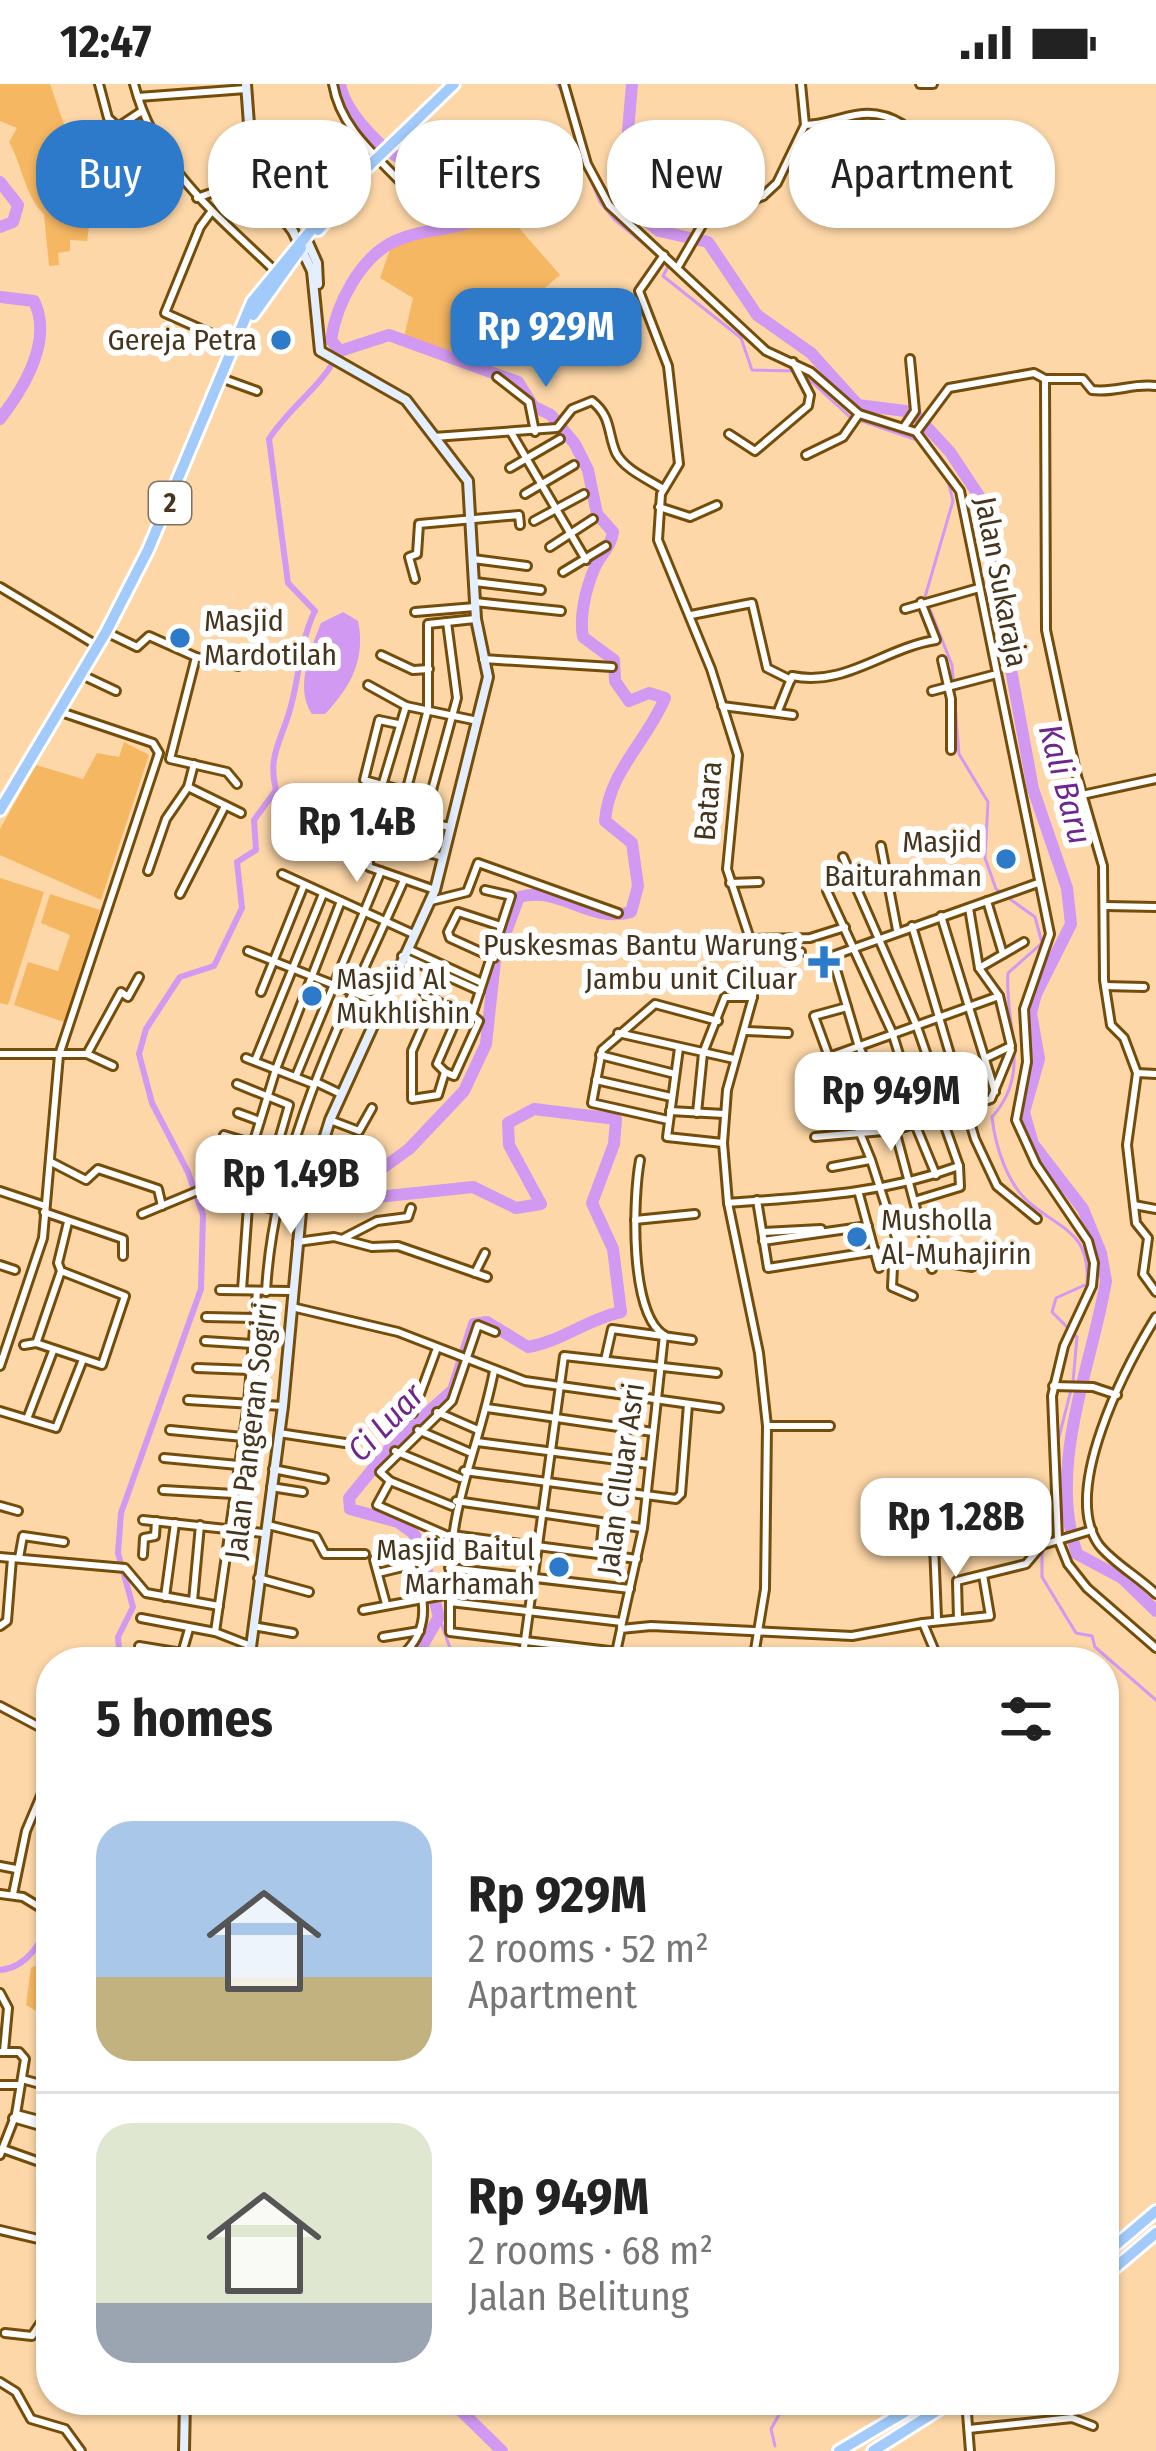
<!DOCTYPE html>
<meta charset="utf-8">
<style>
:root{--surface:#fff;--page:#f2f2f2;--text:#222;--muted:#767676;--line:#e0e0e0;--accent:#2e7aca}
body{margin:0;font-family:"Fira Sans Condensed",sans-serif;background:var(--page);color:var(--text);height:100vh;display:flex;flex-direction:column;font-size:45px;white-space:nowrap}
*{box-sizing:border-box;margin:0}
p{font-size:39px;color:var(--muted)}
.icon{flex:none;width:66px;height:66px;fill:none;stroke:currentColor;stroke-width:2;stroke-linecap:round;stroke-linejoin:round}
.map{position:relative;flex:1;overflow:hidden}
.drawer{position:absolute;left:36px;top:1563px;width:1083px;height:768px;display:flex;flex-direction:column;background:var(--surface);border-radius:48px;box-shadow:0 3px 9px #0004}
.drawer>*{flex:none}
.guide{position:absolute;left:36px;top:36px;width:1086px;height:108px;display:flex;gap:24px}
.price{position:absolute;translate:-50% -102px;padding:0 27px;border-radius:24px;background:#fff;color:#222;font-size:39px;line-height:78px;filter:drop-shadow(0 3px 6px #0008)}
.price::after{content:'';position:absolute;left:50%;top:72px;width:36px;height:27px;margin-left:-18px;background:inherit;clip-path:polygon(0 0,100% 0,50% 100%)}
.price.selected{background:var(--accent);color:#fff}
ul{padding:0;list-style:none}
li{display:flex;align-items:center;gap:36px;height:300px;padding:0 60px}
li+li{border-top:3px solid var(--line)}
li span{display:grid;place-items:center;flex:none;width:336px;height:240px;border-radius:36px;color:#555}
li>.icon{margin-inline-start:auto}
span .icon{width:144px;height:144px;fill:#fffc;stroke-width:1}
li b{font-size:51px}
h2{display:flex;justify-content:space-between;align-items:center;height:144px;padding:0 60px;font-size:51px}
.pill{padding:0 42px;border-radius:48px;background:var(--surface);box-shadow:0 3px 9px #0004;font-size:42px;line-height:108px}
.pill.selected{background:var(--accent);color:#fff}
.status{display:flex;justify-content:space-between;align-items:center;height:84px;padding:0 60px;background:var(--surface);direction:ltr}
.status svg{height:33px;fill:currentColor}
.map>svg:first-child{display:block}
</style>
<div class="status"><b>12:47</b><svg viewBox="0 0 49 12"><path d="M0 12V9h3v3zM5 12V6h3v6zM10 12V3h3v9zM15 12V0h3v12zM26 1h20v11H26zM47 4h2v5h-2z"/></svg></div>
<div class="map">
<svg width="1156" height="2367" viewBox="0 0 1156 2367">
<rect width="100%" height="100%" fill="#fdd7a8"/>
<g fill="#f6b762">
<path d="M0,0H50L92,121L87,157L70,156V167L58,169L59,181L49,182L44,130C25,113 22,80 9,58L17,44L0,37Z"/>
<path d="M133,39L168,101L142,116L115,44Z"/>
<path d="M500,122L560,191L463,274L403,257L413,214L380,194L393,157L438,151Z"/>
<path d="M124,658L149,671L101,816L0,771V745L36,681L83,695L97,669L119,673Z"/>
<path d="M0,794L44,808L8,921L0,919Z"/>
<path d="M50,810L100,826L64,938L14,921L28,878L58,887L70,851L41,839Z"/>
<path d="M51,1873V1999L37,1994L36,1927L26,1921L31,1884Z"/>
</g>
<path fill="#d199f1" d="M343,528L358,537C366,574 351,603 325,630H312C294,604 311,565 321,539Z"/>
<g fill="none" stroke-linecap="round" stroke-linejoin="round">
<g stroke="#d199f1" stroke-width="3">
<path d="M557,0L565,10"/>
<path d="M585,82L600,118L614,135L669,181L663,192L741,254L752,286L793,287"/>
<path d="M802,289L850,333L920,357"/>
<path d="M947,393L953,417L925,513L952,581L959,670L988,718L985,774L996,805L1035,833L1042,859L1008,889C1004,942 1033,987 992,1033C995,1061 1007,1101 1031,1120C1063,1147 1090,1148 1087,1200L1056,1214L1052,1228L1077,1253L1073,1298L1057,1361"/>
<path d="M1048,1449L1052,1428"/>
<path d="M1042,1468V1493L1076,1549L1092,1552L1095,1563L1156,1616"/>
<path d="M439,1533L455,1578"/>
<path d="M775,2362L771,2345L785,2320L805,2316"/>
</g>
<g stroke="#d199f1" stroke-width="6">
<path d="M120,1578L118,1553L133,1523L118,1469L121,1429L201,1205L203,1131L188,1088L152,1019L139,970L146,945L180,893L214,882L242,824L237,778L256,766L254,736L276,706C268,675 279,660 288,632C300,597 298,561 315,527L288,499L269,355C290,322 321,304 340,267"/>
<path d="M0,1886C27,1884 40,1859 51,1837"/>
</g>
<g stroke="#d199f1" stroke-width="12">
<path d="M340,0C345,28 383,69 410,79C439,89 470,84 495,102L500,122C458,152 433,140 395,157C360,173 336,221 331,256L340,267L389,251L518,298L533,322L551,331L575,360L588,386L597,430L613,448C611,463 601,470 595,483C586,504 579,532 583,553L614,576L615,597L629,617L649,609L665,614C646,659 609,687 605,737L632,759L638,802L631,828C589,840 560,801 519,813L495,877L486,960L464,1007L409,1065L362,1099L360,1109L368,1114L473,1103L516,1124L541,1120L509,1061L508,1039L534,1025L616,1035L614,1060L592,1119L613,1165L621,1228C587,1235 563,1257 528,1263L487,1238L474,1240L453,1306L395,1358L349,1414L350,1425L398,1438L412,1448L419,1457L439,1533L413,1578"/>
<path d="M632,0L622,117L659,147L708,158L757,231L811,269L858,321L913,328L950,368L979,412L1033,705L1067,804L1071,840L1036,910L1031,929L1039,975L1024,1028L1033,1060L1083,1125L1101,1169L1106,1197C1091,1285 1047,1382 1077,1470L1122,1494L1156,1527"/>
<path d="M0,98L18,121L13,138L0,143"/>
<path d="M0,213L34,217C53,256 24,304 0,335"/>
<path d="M450,2316L502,2367"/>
</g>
<g stroke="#754d0a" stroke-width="12">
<g id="street">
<path d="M99,0L108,34L118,43L142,27"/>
<path d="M134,0C156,84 214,128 274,186"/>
<path d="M333,0C343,59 402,87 429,134"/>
<path d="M564,0L587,80L609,121L766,267L811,288L859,330L916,348L960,407L1050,850L1024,925L1027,978L1016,1036L1036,1080L1088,1157L1094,1179L1092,1202L1064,1262L1052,1312L1058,1455L1068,1480L1087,1504L1156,1564"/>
<path d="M920,0H933"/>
<path d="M138,13L246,5"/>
<path d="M805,41C841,40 864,17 902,40"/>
<path d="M689,66L710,64C726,85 747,90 763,112"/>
<path d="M197,114L253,94"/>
<path d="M211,128L200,143L165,229L232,259"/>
<path d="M664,171L639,207L668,282L679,380L661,410L658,456L711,585L738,671L727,785L750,855L753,913L727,1006L723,1059L728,1119L759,1269L767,1342L765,1505L753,1578"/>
<path d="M679,181L704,138L763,112L777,99L805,41L801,0"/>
<path d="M497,293L529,318L535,348"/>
<path d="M221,294L257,307"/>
<path d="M1045,295H1083L1092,306C1116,309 1132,299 1156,302"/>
<path d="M904,343L915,327L910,275"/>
<path d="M917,347L949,304L1034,289L1045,295L1046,546L1077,692L1103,782L1104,896L1111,941L1124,954L1137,989L1127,1061L1136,1139L1148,1154L1143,1190L1156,1208"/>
<path d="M512,350L586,476"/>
<path d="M729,350L755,367L808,322L810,311L793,278"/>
<path d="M434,353L557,344L572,325L592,317C612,333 607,348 616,369C625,386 648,395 663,405"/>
<path d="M806,371L843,353L859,330"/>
<path d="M510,384L560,355"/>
<path d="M525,410L574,381"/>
<path d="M659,423L690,433L717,421"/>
<path d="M534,437L584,410"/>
<path d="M550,463L593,435"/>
<path d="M473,475L527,482"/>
<path d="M563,488L606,462"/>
<path d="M415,495L409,473L417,470L419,440L519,431L520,441"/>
<path d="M475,498L541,506"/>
<path d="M0,503L98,562"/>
<path d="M475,518L561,527"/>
<path d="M905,525L979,504"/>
<path d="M415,528L475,523"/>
<path d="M691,531L752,519L767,584L791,596"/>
<path d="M106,548L137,563L149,552L196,573L238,582"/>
<path d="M381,571L413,586L429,585"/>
<path d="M196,573L170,675L227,688L237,700"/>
<path d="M483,575L612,583"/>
<path d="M942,576L951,615V666"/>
<path d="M82,591L116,607"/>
<path d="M368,601L406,622"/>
<path d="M932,607L993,591"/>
<path d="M722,622L793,631"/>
<path d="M778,627L792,592C846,603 884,564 936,556L921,518"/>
<path d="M398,640L379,636L364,696L430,714"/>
<path d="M382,702L406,622L478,637"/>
<path d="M188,703L241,729"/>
<path d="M406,708L428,625V540L475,535"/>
<path d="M1082,711L1156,695"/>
<path d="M372,726L450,743"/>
<path d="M423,739L457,614L447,538"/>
<path d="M392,760L440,772"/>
<path d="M881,762L897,846"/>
<path d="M369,764V783L435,806"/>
<path d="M843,773L916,940L947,1029"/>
<path d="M148,787L166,735L188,703L194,680"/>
<path d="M282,790L411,849"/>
<path d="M730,799L759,798"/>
<path d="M827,807L892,948L920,1037"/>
<path d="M180,810L225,722"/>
<path d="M431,817L467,808L478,779L618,829"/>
<path d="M987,817L1003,870"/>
<path d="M1106,822L1156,823"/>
<path d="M969,824L979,884L999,912L1011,962L986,974"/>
<path d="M941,832L995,1008"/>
<path d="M912,842L975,1055L997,1102L1037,1135"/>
<path d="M750,855L810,854L845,843"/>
<path d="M408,865L482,899"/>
<path d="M248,867L380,919"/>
<path d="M752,871L801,868"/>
<path d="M402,872L480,907"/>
<path d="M494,874L450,854L448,848L458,828L501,842"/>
<path d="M979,884L1024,858"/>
<path d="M1105,902L1144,903"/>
<path d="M261,908L304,801"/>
<path d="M424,912L459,927"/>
<path d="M435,915L412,967V1015L438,1011L445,988L437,980L460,927"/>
<path d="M746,947L788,949"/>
<path d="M618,949L734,975"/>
<path d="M679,964L667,1053L723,1059"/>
<path d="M0,970H87L113,982"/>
<path d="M87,970L121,908L128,913L139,893"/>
<path d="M600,971L675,990"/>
<path d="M829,973L814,932L847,923"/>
<path d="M246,974L313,1000"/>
<path d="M255,977L323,810"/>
<path d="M445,988L454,992L479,937L472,931L511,812L485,806"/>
<path d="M1137,989L1156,990"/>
<path d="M296,992L381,787"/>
<path d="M596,996L671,1013"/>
<path d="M318,999L341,1010"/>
<path d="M237,1000L289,1021L268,1094"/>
<path d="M670,1027L724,1030"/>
<path d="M238,1029L260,1037"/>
<path d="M697,1029L703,969L725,913H753"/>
<path d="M330,1036L359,1047L372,1024"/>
<path d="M668,1036L592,1019L602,966L655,920L718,937"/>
<path d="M915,1040L936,1091"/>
<path d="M224,1051L254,1060"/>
<path d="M815,1053L895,1046L991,1015L1011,966"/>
<path d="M213,1073L306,1109"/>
<path d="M318,1075L343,1083L341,1096"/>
<path d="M640,1076C633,1114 629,1229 664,1251"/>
<path d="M51,1078L86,1096L98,1085L158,1105L162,1122"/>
<path d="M832,1083L870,1076"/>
<path d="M245,1086L276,985L341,817"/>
<path d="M0,1107L45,1122"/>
<path d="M859,1110L879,1184"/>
<path d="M757,1116L768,1184L876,1167"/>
<path d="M914,1117L960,1103L959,1082"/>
<path d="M728,1119C808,1113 883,1110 959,1082L941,1031"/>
<path d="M249,1120L275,1125"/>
<path d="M1134,1121L1156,1125"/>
<path d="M44,1128L123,1155V1172"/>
<path d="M142,1130L212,1101L249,1117"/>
<path d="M635,1136L695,1130"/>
<path d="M763,1148L821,1145"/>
<path d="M344,1154L377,1137L408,1133L411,1124"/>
<path d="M763,1157L868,1142"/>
<path d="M297,1158L334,1153L372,1163L398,1162L487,1193"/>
<path d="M929,1176L972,1183"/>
<path d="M0,1181L15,1186"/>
<path d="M932,1185L895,1046L858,960L832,872L1038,799"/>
<path d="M475,1189L485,1169"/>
<path d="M220,1206L291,1207"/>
<path d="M242,1206L248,1122L259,1090"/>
<path d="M266,1208C274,1060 345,930 404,796"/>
<path d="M913,1212L892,1203L893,1183L902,1172L871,1076L829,973L999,912"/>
<path d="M292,1223L398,1248L525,1297L719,1324"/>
<path d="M206,1233L255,1234"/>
<path d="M1156,1233C1126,1282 1060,1407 1099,1461C1113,1479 1139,1493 1156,1510"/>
<path d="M37,1257L61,1187"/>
<path d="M205,1257L252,1260"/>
<path d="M24,1261L36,1259L102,1281L125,1212L61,1187L58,1179L68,1138"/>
<path d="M605,1276L612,1245L692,1256"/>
<path d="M0,1282L43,1154L59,971L159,669L153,659L61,628"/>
<path d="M197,1284L250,1286"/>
<path d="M1053,1302L1093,1303L1117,1311"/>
<path d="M188,1316L283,1322"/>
<path d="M487,1324L653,1348"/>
<path d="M0,1327L56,1344L82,1278"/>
<path d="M437,1328L478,1346"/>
<path d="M413,1329L437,1264"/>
<path d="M27,1335L53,1267"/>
<path d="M767,1342H830"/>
<path d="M170,1346L243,1353"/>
<path d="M418,1346L469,1368"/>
<path d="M279,1349L345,1359"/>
<path d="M477,1358L649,1380"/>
<path d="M395,1367L460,1394"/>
<path d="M164,1374L238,1381"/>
<path d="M273,1385L324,1395"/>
<path d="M464,1387L676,1415L681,1410L688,1320"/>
<path d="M390,1397L452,1422"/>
<path d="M271,1403L303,1408"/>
<path d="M163,1406L234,1410"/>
<path d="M456,1417L642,1444"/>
<path d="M0,1422L18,1427"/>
<path d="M143,1436L263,1449"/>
<path d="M268,1441L316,1453L325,1470H365"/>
<path d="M452,1451L637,1475"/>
<path d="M448,1452L377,1421L390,1397L380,1388L452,1317L478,1241L495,1248"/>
<path d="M934,1461L937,1534"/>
<path d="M600,1470L603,1439"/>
<path d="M143,1471L144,1454L155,1452L156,1437"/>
<path d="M0,1473L125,1484L146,1509L219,1522"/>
<path d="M19,1474L23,1452L64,1458"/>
<path d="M374,1476L386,1520"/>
<path d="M449,1484L630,1505"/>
<path d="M378,1489L411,1481C429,1518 430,1552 394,1578"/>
<path d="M258,1494L309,1508"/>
<path d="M450,1510C447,1424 478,1368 494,1287"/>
<path d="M165,1513L175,1439"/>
<path d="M193,1517L200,1441"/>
<path d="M450,1518L622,1538"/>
<path d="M363,1526L450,1510V1548L618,1568"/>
<path d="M141,1534L215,1548L251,1562"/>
<path d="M958,1535L957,1497L1026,1480L1042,1461L1092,1446"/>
<path d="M923,1539L990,1532L983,1491"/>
<path d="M0,1542L7,1537L12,1474"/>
<path d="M253,1542L293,1549"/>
<path d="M621,1543L643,1444L664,1251"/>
<path d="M215,1548L248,1319L257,1207"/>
<path d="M383,1553L420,1547"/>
<path d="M139,1562L182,1569L189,1545"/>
<path d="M249,1572L278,1578"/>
<path d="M909,1573L936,1570"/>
<path d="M522,1578L564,1272L717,1289"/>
<path d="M614,1578L621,1545L651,1542L852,1552L923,1539L936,1570L949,1578"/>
<path d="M0,1622L51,1649"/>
<path d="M0,1782L16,1785"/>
<path d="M0,1810L23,1813L51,1830"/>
<path d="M13,1810L26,1747L51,1688"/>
<path d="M0,1909L8,1924L4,1967"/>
<path d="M0,1968H19L25,1975L16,2030L0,2071"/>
<path d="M22,1995L51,2003"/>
<path d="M0,2001H20"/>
<path d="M16,2030L51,2039"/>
<path d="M13,2034L51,2045"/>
<path d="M3,2065L51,2082"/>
<path d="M0,2146L51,2158"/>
<path d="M5,2249L32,2252L44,2234L46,2160"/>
<path d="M0,2298L16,2308L31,2335L65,2345L81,2367"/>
<path d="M966,2317L970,2367"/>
<path d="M969,2345L1072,2334L1093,2342"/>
</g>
</g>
<g stroke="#754d0a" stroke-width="14">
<g id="secondary">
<path d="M246,0L253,94L293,147L312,187L320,267L406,316L468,397L476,535L488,593L435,806L330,1036L301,1128L283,1322L249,1578"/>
<path d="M305,152L317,179L318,200"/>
<path d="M184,2367L185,2316"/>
</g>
</g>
<g stroke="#fff" stroke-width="16">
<g id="highway">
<path d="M318,146L358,102"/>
<path d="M253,231L301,164"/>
<path d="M0,726L106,548L148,466L252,218L345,105L454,0"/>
<path d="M1104,2171L1156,2127"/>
<path d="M1104,2193L1156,2149"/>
<path d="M839,2367L925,2316"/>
<path d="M873,2367L954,2316"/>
</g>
</g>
<use href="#street" stroke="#fff" stroke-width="6"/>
<use href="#secondary" stroke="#e3effe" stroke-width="8"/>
<use href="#highway" stroke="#a2cbfb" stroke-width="10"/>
</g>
<g fill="#2e7aca" stroke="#fff" stroke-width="4.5">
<circle cx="281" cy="256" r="12"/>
<circle cx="180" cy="554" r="12"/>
<circle cx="1006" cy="775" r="12"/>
<path d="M818 860h12v12h12v12h-12v12h-12v-12h-12v-12h12z"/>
<circle cx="312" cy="912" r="12"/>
<circle cx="857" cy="1153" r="12"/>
<circle cx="559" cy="1483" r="12"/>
</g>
<g text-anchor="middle" stroke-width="12" stroke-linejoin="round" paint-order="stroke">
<rect fill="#fff" stroke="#7e7160" stroke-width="3" x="149" y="398" width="42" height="42" rx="9"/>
<g font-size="27" font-weight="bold" fill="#47341c">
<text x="170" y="428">2</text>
</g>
<g font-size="30" fill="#47341c" stroke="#fff" text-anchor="end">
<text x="257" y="266">Gereja Petra</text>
<text x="204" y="547" text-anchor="start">Masjid<tspan x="204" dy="34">Mardotilah</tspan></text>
<text x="982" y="768">Masjid<tspan x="982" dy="34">Baiturahman</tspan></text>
<text x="797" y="871">Puskesmas Bantu Warung<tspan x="797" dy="34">Jambu unit Ciluar</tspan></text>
<text x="336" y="905" text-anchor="start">Masjid Al<tspan x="336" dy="34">Mukhlishin</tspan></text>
<text x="881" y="1146" text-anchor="start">Musholla<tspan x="881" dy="34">Al-Muhajirin</tspan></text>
<text x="535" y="1476">Masjid Baitul<tspan x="535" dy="34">Marhamah</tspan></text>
</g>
<g font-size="30" fill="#47341c" stroke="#fff">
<text transform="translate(1001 498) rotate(79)" y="10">Jalan Sukaraja</text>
<text transform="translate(708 717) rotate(-85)" y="10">Batara</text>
<text transform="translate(251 1347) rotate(-83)" y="10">Jalan Pangeran Sogiri</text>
<text transform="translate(621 1395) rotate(-82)" y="10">Jalan CIluar Asri</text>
</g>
<g font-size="33" font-style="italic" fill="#6d278d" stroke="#fff">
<text transform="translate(1066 700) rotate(75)" y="12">Kali Baru</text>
<text transform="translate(385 1338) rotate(-46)" y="12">Ci Luar</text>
</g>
</g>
</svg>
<b class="price selected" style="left:546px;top:306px">Rp 929M</b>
<b class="price" style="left:357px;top:801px">Rp 1.4B</b>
<b class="price" style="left:891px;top:1070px">Rp 949M</b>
<b class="price" style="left:291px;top:1153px">Rp 1.49B</b>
<b class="price" style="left:956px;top:1496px">Rp 1.28B</b>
<div class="guide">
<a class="pill selected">Buy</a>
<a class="pill">Rent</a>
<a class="pill">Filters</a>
<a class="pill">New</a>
<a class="pill">Apartment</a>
</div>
<section class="drawer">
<h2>5 homes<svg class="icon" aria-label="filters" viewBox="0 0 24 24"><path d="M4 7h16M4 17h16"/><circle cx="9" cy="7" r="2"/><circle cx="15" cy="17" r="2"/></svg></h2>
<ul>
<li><span style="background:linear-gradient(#a9c7e8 65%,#c2b280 0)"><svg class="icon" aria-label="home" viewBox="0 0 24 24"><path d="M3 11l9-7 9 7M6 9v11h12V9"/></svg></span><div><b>Rp 929M</b><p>2 rooms · 52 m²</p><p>Apartment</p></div></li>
<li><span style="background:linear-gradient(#dfe7d0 75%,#9aa5b1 0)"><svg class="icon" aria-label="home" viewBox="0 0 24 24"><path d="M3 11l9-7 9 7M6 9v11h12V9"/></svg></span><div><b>Rp 949M</b><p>2 rooms · 68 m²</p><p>Jalan Belitung</p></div></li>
</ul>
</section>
</div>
